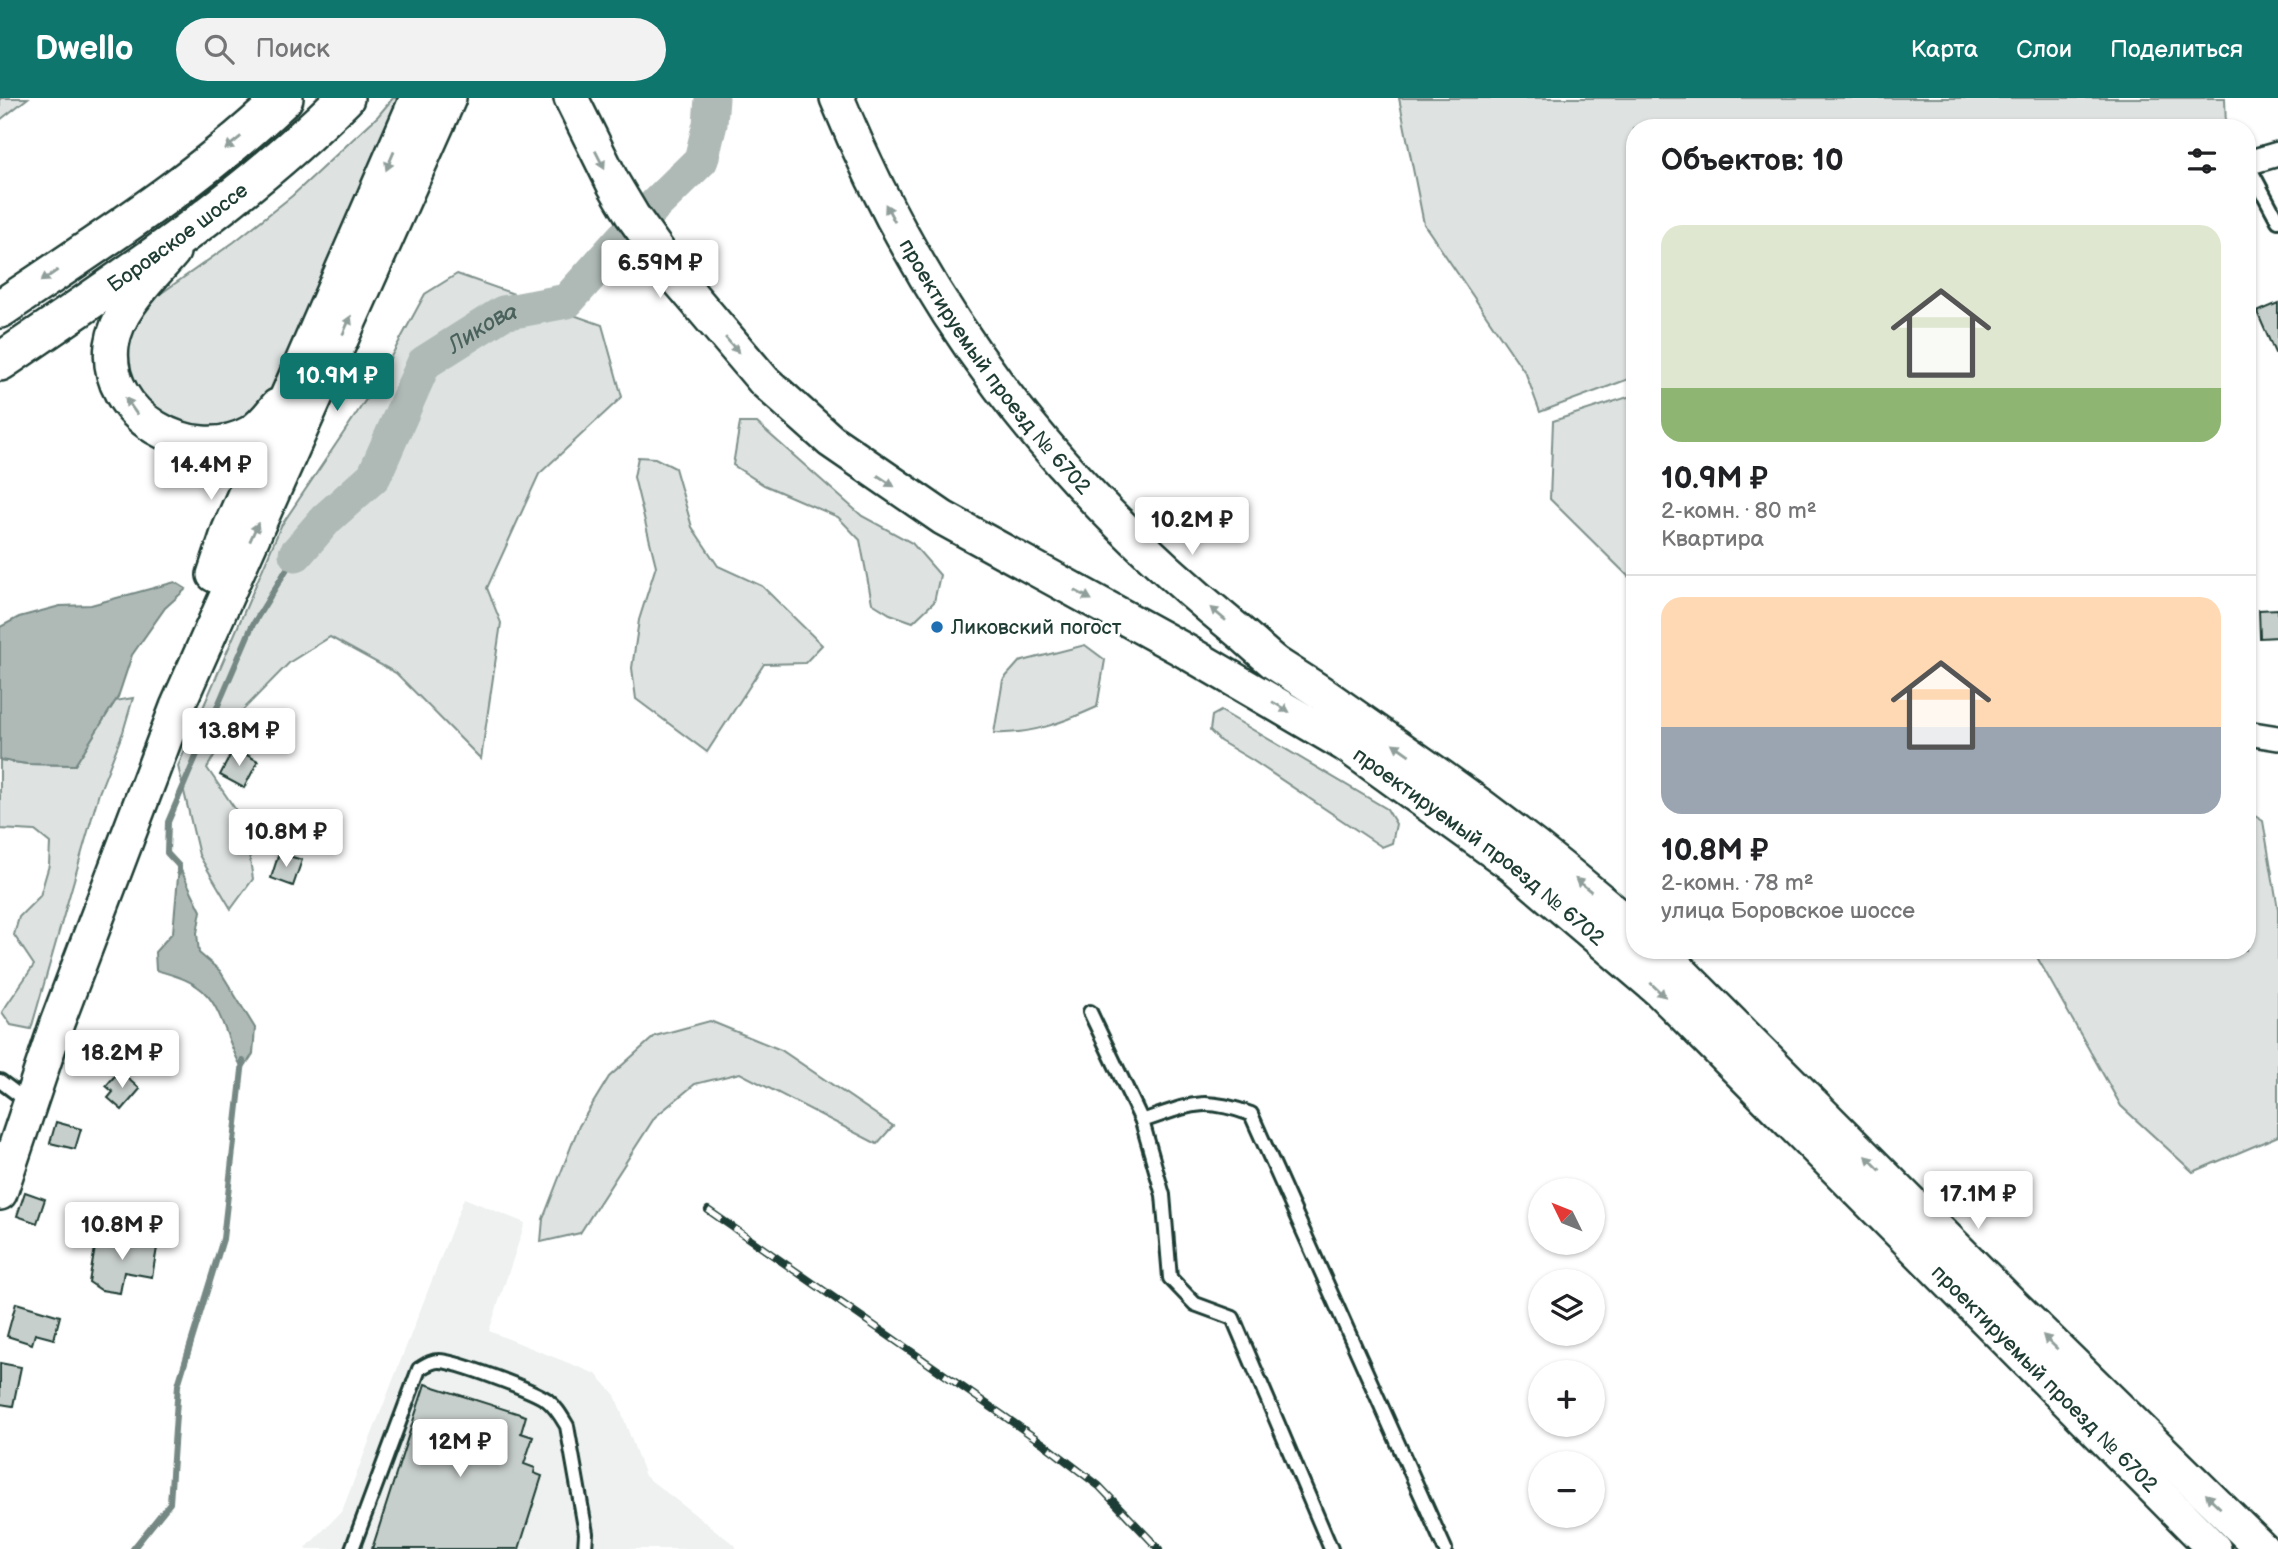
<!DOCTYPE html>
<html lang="ru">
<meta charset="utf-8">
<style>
:root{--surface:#fff;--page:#f2f2f2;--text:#202124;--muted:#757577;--line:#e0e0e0;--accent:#0f766e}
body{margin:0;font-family:"Balsamiq Sans",sans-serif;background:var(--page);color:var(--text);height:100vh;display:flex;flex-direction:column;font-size:26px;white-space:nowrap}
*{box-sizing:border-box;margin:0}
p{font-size:23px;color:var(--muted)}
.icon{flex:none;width:38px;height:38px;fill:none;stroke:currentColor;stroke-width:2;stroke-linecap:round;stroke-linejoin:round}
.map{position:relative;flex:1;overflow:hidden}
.sheet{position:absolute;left:1626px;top:21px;width:630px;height:840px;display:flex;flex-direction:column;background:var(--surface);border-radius:28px;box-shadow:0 2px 5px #0004}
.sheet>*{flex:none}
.needle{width:46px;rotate:313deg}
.controls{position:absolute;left:1528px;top:1080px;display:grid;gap:14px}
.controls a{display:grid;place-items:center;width:77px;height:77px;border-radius:50%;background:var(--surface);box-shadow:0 2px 5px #0004;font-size:35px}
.price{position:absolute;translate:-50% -60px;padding:0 16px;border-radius:7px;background:#fff;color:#222;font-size:23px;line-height:46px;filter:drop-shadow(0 2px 4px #0008)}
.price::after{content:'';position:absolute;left:50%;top:42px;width:21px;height:16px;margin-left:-10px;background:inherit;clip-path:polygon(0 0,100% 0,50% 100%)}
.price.selected{background:var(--accent);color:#fff}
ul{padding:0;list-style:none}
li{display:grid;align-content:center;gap:14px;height:371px;padding:0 35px}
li+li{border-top:2px solid var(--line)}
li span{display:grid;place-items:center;height:217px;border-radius:21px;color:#555}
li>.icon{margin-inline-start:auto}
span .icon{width:126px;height:126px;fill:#fffc;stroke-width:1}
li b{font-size:30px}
h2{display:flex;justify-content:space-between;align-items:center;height:84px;padding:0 35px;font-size:30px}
header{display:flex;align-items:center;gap:42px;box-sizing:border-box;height:98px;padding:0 35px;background:var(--accent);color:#fff}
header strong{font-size:33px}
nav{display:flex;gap:38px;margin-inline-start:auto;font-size:24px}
.search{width:490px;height:63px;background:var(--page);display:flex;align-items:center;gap:18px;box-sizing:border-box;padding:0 24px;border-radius:38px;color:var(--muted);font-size:26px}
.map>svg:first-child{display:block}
</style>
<header>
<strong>Dwello</strong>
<div class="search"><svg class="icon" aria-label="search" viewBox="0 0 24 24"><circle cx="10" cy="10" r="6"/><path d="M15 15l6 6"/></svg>Поиск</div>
<nav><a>Карта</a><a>Слои</a><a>Поделиться</a></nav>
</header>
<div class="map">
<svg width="2278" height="1451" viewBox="0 0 2278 1451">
<rect width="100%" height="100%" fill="#fff"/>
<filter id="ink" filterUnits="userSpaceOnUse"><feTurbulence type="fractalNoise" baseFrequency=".0143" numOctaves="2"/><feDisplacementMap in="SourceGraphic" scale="14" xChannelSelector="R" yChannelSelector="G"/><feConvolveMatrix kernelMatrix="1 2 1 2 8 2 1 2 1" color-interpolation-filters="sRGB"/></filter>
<g filter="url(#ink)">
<path fill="#eef1f0" d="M464,1100L525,1125L489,1233L596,1276L615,1297L645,1378L736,1448V1451H305L342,1413Z"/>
<g fill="#dee3e2" stroke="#7e908b" stroke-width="2">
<path d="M0,0H28L0,22Z"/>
<path d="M393,0H406L271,302L231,328L200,332L147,310L127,274L128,233L153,201L234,144L292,98L378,18Z"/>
<path d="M1399,0H2225L2226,30H1634V279L1540,314L1526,276L1424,126Z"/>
<path d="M457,176L602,227L622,299L539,376L487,490L501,525L481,661L396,575L330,539L290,564L237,618L207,670L244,724L253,781L231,811L199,757L178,668L281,428L375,288L425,196Z"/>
<path d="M1634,297V484L1550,401L1553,323Z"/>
<path d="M740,325H757L862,418L912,445L940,477L934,504L913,524L890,516L872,505L860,442L838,419L764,387L733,367Z"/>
<path d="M638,359L655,360L675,370L692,429L718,468L762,488L822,547L805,565L764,566L707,654L636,601L632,570L639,522L656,468L634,379Z"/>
<path d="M1085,547L1105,562L1097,609C1064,624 1030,637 994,635L1003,582L1019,564Z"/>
<path d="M133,600L123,634L99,695L31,931L11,927L2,914L34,867L14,837L19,819L40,798L49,767L50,745L35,733L0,731V662L27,666L75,667L115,603Z"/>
<path d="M1221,613L1387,711L1396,726L1392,745L1382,749L1252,662L1220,643L1210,633L1212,618Z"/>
<path d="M2247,713L2263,723L2278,811V1038L2193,1074L2121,1008L2033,852H2247Z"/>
<path d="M710,923L781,952L893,1028L877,1046L740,975L695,986L655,1019L580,1135L541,1144L543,1121L579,1028L609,979L655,938Z"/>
</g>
<g fill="#afbab7" stroke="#758883" stroke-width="2">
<path d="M175,484L186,491L165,510L132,557L118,599L75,667L27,666L0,662V529L19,519L60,508L91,507Z"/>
<path d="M179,768L201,813L197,835L199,855L220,873L255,930L253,956L243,971C228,949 223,913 206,896C193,882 173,877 156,872L155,854L173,834Z"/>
</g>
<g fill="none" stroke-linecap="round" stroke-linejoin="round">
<g stroke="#758883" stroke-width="6">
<path d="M179,774V768L167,755L168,724L252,528L296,456"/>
<path d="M133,1451L170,1405L178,1287L223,1141L243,963"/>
</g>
<g stroke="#afbab7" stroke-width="35">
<path d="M649,113L701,62L710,26L712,0"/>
<path id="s1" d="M296,456L326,421L374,378L424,265L503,215L567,203L624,139"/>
</g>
</g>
<g fill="#c7cfcc" stroke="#1f3d34" stroke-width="2">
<path d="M2278,205V254L2275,255L2257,214Z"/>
<path d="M2278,511V539L2260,540L2259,512Z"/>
<path d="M234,650L258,663L244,690L220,677Z"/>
<path d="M280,718L295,723L285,753L270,748L272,743L261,739L268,720L275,722Z"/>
<path d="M279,755L302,762L293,788L271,780Z"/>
<path d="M119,973L140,991L122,1012L108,1000L113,994L106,988Z"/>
<path d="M56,1024L81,1031L75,1051L50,1045Z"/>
<path d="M25,1094L45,1101L37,1125L17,1118Z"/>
<path d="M119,1138L158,1144L152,1179L124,1174L120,1195L101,1192L89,1184L96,1144L117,1148Z"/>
<path d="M16,1205L60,1218L54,1241L35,1236L32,1246L7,1238Z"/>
<path d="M0,1265L21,1269L13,1308L0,1306Z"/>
<path d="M425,1286L526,1318L521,1335L533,1339L524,1366L535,1370L534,1375L542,1378L519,1451H372Z"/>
</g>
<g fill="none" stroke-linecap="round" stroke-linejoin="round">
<g stroke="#1f3d34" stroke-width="18">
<g id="lane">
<path d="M2247,65L2278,123"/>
<path d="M1090,914L1142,1023L1163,1097L1170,1180L1195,1206L1233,1220L1331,1451"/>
<path d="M0,983L28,1004"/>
<path d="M1142,1023C1190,1007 1201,998 1251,1016L1445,1451"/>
<path d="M352,1451L419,1271C426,1267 431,1263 439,1263C455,1263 533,1292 547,1302C556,1309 561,1318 567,1328L586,1435L585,1451"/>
</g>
</g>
<g stroke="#1f3d34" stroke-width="28">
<g id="street">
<path d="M2247,65L2278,56"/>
<path d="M2247,635L2278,640"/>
</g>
</g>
<g stroke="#1f3d34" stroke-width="38">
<g id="secondary">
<path id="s2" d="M571,0L613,85L632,117L680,184L764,283L831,343L943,420L1180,550L1346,647L1511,766L1660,893L2214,1451"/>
<path id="s3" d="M837,0C924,213 1052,381 1231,527C1246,539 1260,553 1275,565C1290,575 1305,584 1320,594C1360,622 1400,650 1440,678C1508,726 1572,777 1634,831"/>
<path d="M173,154C151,180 117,211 112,247C103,317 191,368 250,335C261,329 269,318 277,308"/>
<path d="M214,477L229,432L417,0"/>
<path d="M1659,852L2016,1210L2262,1451"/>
<path d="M0,1095L57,925L177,609L449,0"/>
</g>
</g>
<g stroke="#1f3d34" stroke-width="42">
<g id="primary">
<path d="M0,211C98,145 198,82 284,0"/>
<path id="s4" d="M0,264C120,182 242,103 345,0"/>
</g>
</g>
<use href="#lane" stroke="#fff" stroke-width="12"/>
<use href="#street" stroke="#fff" stroke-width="23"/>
<use href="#secondary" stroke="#fff" stroke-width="33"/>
<use href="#primary" stroke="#fff" stroke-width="37"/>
<g stroke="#1f3d34" stroke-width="8">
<path id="rail" d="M708,1112L1044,1346L1099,1388L1159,1451"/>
</g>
<use href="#rail" stroke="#fff" stroke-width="5" stroke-dasharray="16" stroke-linecap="butt"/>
</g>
<defs><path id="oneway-solid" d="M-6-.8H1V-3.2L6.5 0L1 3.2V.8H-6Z" transform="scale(1.75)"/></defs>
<g fill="#8f9e9a">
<use href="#oneway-solid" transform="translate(233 45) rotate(141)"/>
<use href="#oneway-solid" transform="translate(600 62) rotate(63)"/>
<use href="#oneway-solid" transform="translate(390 63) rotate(113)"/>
<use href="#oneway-solid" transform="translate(890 115) rotate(-118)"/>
<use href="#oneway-solid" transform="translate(49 178) rotate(146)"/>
<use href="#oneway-solid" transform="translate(347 227) rotate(-66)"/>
<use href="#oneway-solid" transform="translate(732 247) rotate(49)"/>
<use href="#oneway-solid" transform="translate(131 308) rotate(-125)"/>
<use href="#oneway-solid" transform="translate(886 383) rotate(33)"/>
<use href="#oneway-solid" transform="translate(254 434) rotate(-66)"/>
<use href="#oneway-solid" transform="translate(1083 497) rotate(29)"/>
<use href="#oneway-solid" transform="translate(1218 516) rotate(-140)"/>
<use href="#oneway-solid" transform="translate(1281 609) rotate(31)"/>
<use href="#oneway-solid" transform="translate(1401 651) rotate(-145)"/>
<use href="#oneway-solid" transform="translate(1583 787) rotate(-141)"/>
<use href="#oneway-solid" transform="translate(1658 892) rotate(43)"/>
<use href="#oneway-solid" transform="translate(1873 1065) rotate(-135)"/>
<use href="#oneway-solid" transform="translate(2050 1244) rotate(-136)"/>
<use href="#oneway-solid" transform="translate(2213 1403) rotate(-136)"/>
</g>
</g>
<circle fill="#1f6fb2" stroke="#fff" stroke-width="2.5" cx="937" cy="529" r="7"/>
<g text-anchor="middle" stroke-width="6" stroke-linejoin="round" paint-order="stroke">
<g font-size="21" fill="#1f3d34" stroke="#fff">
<text dy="7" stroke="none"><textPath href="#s4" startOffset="217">Боровское шоссе</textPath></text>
<text dy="7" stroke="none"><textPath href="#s3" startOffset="313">проектируемый проезд № 6702</textPath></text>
<text dy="7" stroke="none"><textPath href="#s2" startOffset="1200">проектируемый проезд № 6702</textPath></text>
<text dy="7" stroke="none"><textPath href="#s2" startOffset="1978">проектируемый проезд № 6702</textPath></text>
</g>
<g font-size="21" fill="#1f3d34" stroke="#fff" text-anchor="start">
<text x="951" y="536">Ликовский погост</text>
</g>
<g font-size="23" font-style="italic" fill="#4a625b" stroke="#fff">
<text dy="8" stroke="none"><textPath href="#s1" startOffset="303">Ликова</textPath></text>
</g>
</g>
</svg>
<div class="controls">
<a><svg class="needle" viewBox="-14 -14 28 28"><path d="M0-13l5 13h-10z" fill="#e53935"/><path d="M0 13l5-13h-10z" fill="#757577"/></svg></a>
<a><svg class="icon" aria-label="layers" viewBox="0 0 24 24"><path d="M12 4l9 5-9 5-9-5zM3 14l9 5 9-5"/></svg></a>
<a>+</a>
<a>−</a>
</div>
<b class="price" style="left:660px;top:202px">6.59M ₽</b>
<b class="price selected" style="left:337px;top:315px">10.9M ₽</b>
<b class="price" style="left:211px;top:404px">14.4M ₽</b>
<b class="price" style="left:1192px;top:459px">10.2M ₽</b>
<b class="price" style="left:239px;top:670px">13.8M ₽</b>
<b class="price" style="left:286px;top:771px">10.8M ₽</b>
<b class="price" style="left:122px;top:992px">18.2M ₽</b>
<b class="price" style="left:1978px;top:1133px">17.1M ₽</b>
<b class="price" style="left:122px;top:1164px">10.8M ₽</b>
<b class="price" style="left:460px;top:1381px">12M ₽</b>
<section class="sheet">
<h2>Объектов: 10<svg class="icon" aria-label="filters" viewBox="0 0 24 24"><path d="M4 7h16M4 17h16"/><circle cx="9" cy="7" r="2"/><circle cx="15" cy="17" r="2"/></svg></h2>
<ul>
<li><span style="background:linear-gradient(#dfe7d0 75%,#8fb573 0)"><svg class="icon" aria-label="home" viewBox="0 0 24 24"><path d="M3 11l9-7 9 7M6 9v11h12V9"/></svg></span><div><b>10.9M ₽</b><p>2-комн. · 80 m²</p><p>Квартира</p></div></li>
<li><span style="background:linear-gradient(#ffd9b3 60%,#9aa5b1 0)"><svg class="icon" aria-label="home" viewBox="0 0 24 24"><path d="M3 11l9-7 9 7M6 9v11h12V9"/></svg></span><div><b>10.8M ₽</b><p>2-комн. · 78 m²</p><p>улица Боровское шоссе</p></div></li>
</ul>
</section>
</div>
